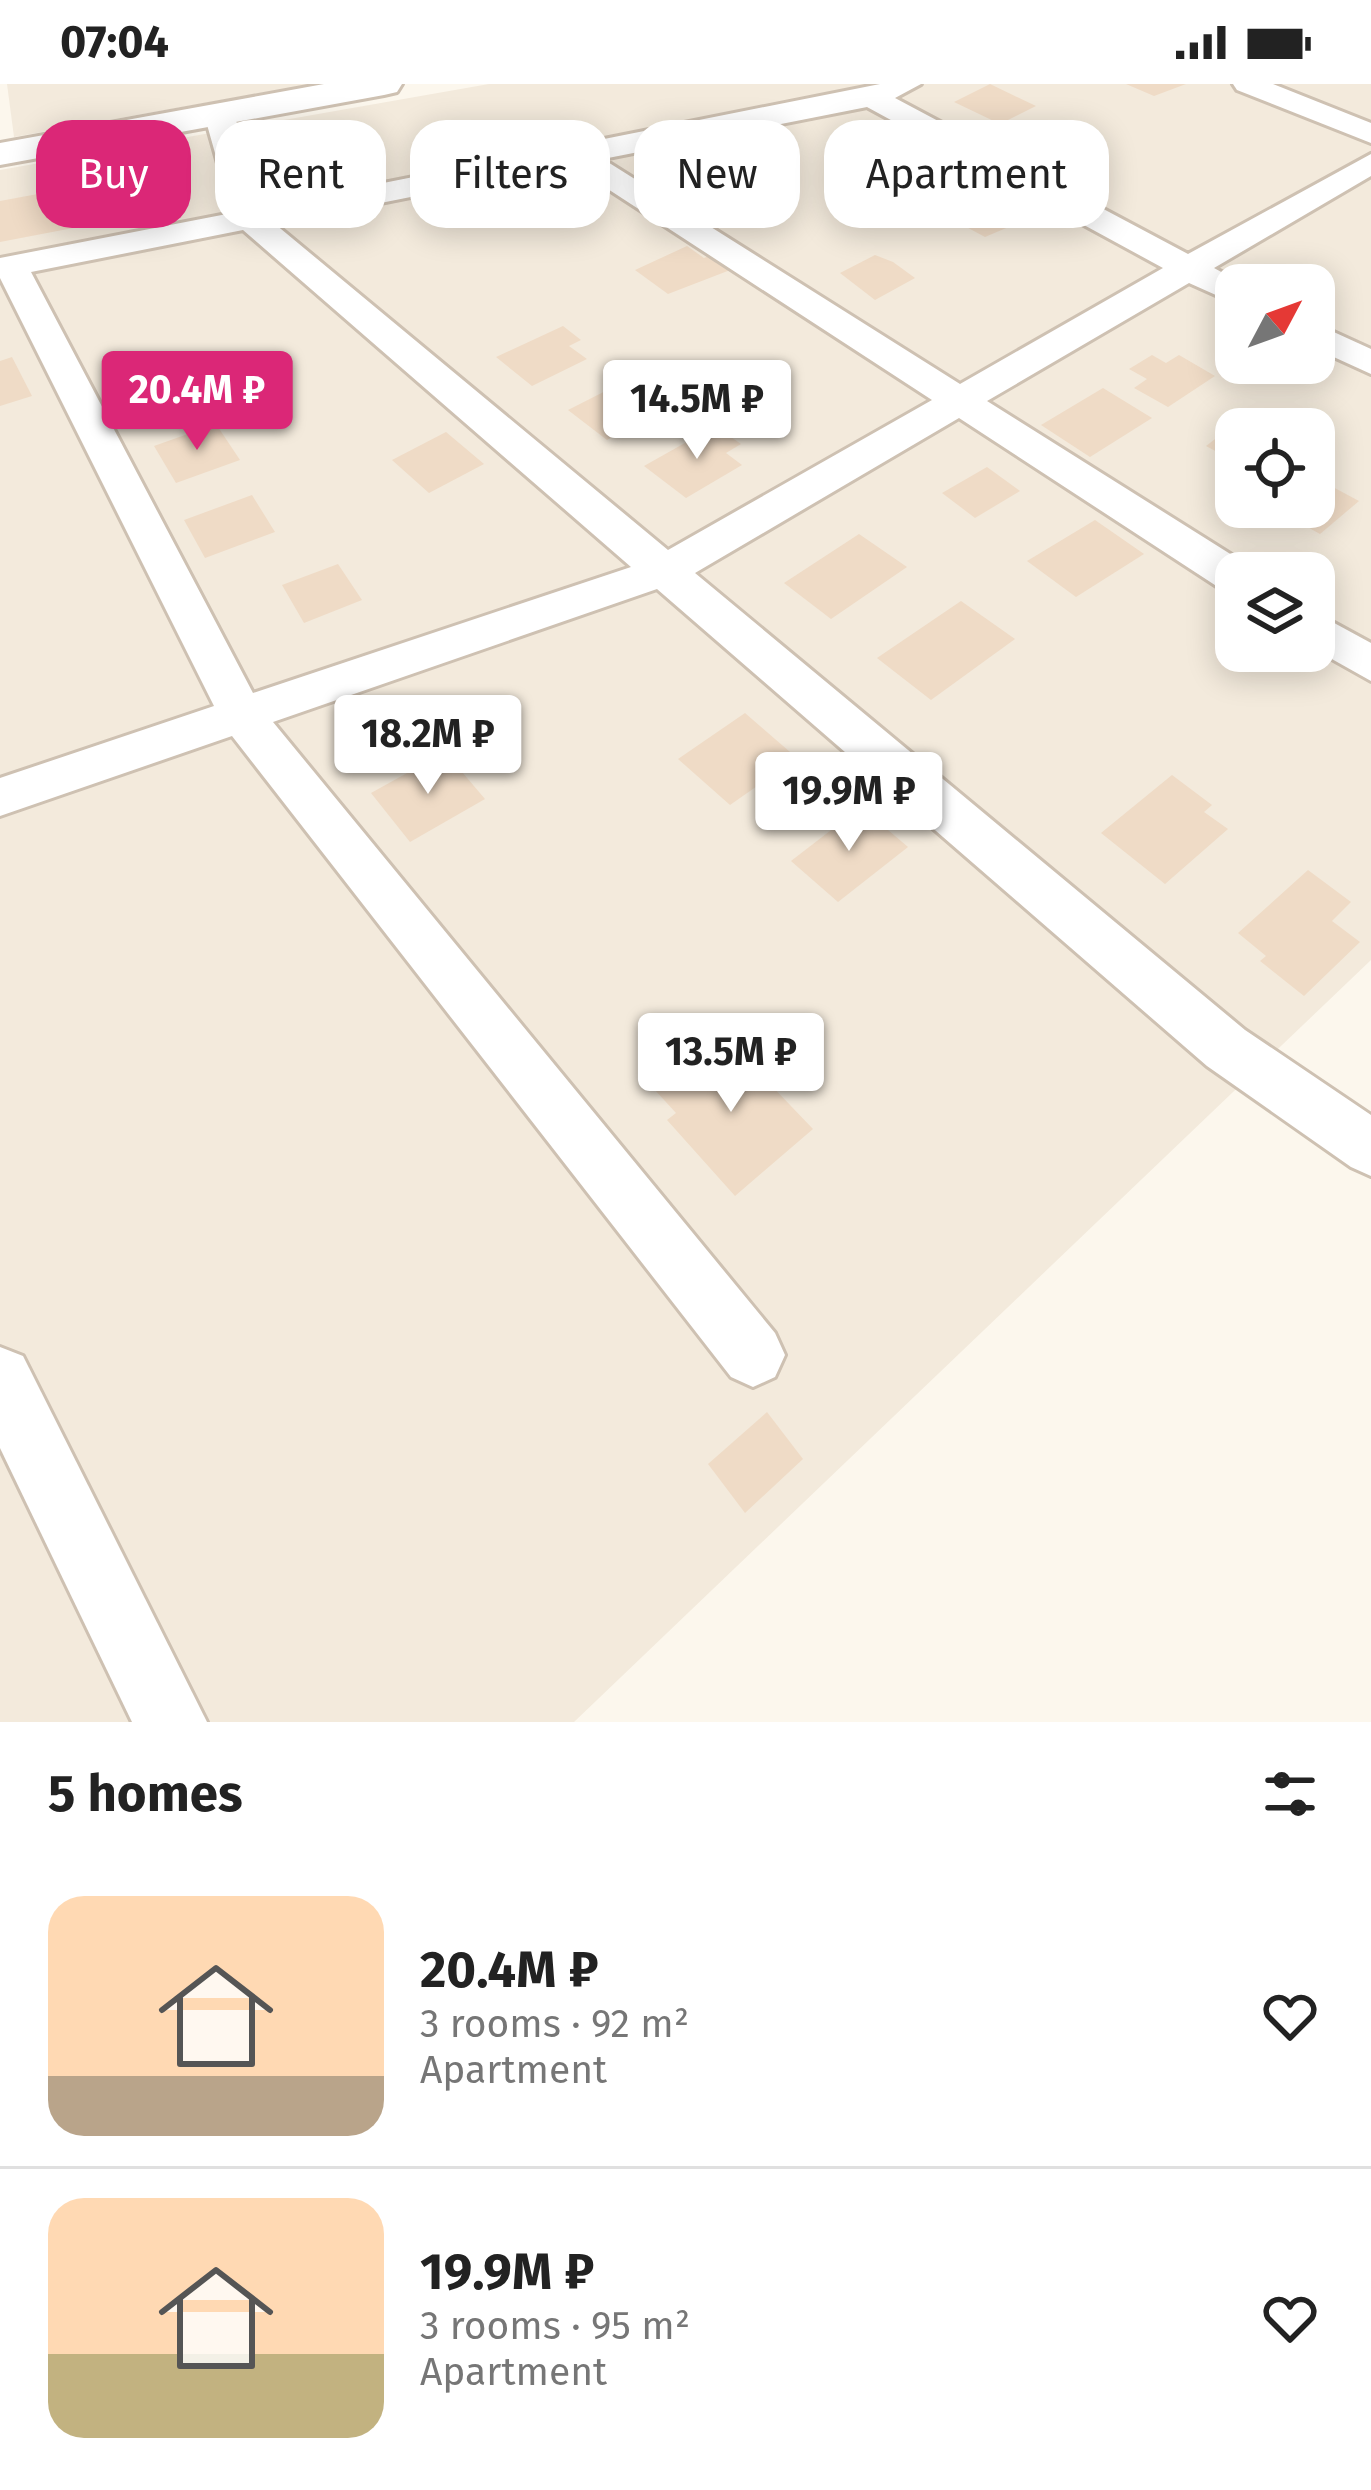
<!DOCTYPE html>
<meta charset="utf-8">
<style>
:root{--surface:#fff;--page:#f6f6f6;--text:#222;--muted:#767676;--line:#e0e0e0;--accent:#db2777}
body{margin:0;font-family:"Fira Sans",sans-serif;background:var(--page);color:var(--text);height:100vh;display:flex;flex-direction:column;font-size:45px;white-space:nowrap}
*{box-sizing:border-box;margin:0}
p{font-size:39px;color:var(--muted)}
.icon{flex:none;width:66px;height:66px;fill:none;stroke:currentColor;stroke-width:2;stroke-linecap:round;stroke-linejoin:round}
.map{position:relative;height:1638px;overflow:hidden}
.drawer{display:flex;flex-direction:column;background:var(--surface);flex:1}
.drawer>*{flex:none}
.guide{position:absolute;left:36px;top:36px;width:1299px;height:108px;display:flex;gap:24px}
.needle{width:78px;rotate:49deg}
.controls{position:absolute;left:1215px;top:180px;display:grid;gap:24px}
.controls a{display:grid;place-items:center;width:120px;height:120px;border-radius:24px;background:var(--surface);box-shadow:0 6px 30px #0003;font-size:60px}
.price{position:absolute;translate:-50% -102px;padding:0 27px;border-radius:12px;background:#fff;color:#222;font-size:39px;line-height:78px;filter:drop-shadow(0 3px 6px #0008)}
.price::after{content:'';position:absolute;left:50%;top:72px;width:36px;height:27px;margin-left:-18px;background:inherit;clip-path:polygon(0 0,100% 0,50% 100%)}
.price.current{background:var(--accent);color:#fff}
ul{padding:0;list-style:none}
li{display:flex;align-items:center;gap:36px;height:300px;padding:0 48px}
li+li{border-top:3px solid var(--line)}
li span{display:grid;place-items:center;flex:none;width:336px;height:240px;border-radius:36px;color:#555}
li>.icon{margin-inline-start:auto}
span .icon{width:144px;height:144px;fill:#fffc;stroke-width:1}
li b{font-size:51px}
h2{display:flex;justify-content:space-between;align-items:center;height:144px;padding:0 48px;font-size:51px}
.tag{padding:0 42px;border-radius:36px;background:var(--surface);box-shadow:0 6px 30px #0003;font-size:42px;line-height:108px}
.tag.current{background:var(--accent);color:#fff}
.status{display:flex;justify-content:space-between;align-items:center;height:84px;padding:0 60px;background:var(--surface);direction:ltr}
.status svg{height:33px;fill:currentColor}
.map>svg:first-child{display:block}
</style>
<div class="status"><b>07:04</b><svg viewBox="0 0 49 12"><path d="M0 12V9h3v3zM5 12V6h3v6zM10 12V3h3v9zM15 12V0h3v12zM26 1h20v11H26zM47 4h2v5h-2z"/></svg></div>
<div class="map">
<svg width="1371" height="1638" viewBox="0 0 1371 1638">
<rect width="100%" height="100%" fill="#fcf7ed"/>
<g fill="#f3eadc" fill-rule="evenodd">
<path d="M7,0H311L14,53Z"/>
<path d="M489,0H1371V876L574,1638H0V86ZM1236,201H1314V279H1236ZM1236,345H1314V423H1236ZM1236,489H1314V567H1236Z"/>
</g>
<g fill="#efdbc6">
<path d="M990,0L1036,22L1000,40L954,18Z"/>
<path d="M1126,0H1186L1154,12Z"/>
<path d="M151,89L162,127L0,158V117Z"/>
<path d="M975,114L1001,128L1006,125L1025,136L985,153L944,131Z"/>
<path d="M687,162L704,174L717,168L738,183L668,210L635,186Z"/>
<path d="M875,171L893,178L915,194L875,216L840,189Z"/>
<path d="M563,242L581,256L569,262L587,275L532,302L496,273Z"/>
<path d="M1152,271L1166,279L1179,271L1215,292L1168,323L1134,304L1147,295L1129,285Z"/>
<path d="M12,273L32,312L0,322V277Z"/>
<path d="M184,285L204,325L134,345L116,304Z"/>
<path d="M639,290L660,305L646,312L664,326L607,356L568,326Z"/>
<path d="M1103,304L1152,334L1090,373L1041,341Z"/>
<path d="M1236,339V378L1206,362Z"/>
<path d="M216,340L240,376L176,399L154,362Z"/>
<path d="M715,342L741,360L726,369L742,381L686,414L644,382Z"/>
<path d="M446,348L484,380L429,409L392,376Z"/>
<path d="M987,383L1020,407L975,434L942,409Z"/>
<path d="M1316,394L1359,417L1320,450L1277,426L1314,423Z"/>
<path d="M252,411L275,448L205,474L184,436Z"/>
<path d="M1095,436L1144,470L1076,513L1027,477Z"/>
<path d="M859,450L907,483L831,535L784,499Z"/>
<path d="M338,480L362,516L304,539L282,501Z"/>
<path d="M961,517L1015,555L931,616L877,574Z"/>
<path d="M745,629L797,674L730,721L678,675Z"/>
<path d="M445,668L485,715L410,758L371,709Z"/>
<path d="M1172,691L1212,721L1204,728L1228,745L1165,800L1101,749Z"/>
<path d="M861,723L908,763L838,818L791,777Z"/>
<path d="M1308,786L1351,818L1332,837L1360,858L1304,912L1260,877L1266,872L1238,849Z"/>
<path d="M723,951L813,1045L735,1112L667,1036L676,1029L654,1005Z"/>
<path d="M767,1328L803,1375L745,1429L708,1380Z"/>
</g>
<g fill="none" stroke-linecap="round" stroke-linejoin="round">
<g stroke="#cec1b2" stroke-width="6">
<g id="minor">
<path d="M880,0H921L895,14L1188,170L1371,70V92L1214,184L1245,201H1236V220L1189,199L987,317L1251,483L1254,489H1236V509L1221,505L959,334L695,489L1245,946L1371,1031V1092L1351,1083L1207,982L657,505L273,638L775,1249L785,1271L775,1293L753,1303L731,1293L232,652L0,732V694L214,622L0,194V174L232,129L204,30L219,21L234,30L263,123ZM867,23L1163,184L960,300L603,75ZM571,81L932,316L668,466L275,140ZM243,146L631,483L253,609L31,188Z"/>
<path d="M1233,0H1273L1371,39V59L1237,6Z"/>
<path d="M1314,239L1371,265V290L1314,264Z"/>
<path d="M1314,528L1371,559V597L1314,565Z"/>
<path d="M0,1263L23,1272L207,1638H132L0,1364Z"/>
</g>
</g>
<g stroke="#cec1b2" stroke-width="6">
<path id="tertiary" d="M324,0H402L397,8L384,11L0,81V59Z"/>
</g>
<use href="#minor" fill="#fff" fill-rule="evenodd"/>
<use href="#tertiary" fill="#fff" fill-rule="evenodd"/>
</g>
</svg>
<div class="controls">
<a><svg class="needle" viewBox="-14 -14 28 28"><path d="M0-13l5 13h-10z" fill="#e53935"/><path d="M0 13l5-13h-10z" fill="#767676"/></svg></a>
<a><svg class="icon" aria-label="locate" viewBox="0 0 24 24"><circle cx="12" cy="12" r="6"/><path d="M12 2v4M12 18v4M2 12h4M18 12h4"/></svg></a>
<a><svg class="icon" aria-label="layers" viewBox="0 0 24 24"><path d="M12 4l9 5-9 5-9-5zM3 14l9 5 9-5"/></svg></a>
</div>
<b class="price current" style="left:197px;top:369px">20.4M ₽</b>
<b class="price" style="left:697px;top:378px">14.5M ₽</b>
<b class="price" style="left:428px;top:713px">18.2M ₽</b>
<b class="price" style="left:849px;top:770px">19.9M ₽</b>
<b class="price" style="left:731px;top:1031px">13.5M ₽</b>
<div class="guide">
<a class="tag current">Buy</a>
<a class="tag">Rent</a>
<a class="tag">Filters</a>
<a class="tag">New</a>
<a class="tag">Apartment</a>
</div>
</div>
<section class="drawer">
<h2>5 homes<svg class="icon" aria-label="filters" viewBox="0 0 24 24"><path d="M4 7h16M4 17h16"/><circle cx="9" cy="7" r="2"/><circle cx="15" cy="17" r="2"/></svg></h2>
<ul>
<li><span style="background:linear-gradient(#ffd9b3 75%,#b9a48a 0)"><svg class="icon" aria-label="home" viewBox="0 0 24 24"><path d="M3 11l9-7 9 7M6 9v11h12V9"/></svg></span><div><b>20.4M ₽</b><p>3 rooms · 92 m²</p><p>Apartment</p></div><svg class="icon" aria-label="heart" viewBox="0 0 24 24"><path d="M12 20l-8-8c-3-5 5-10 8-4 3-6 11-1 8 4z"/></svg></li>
<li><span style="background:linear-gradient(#ffd9b3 65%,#c2b280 0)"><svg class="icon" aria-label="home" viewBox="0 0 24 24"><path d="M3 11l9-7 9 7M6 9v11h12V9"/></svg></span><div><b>19.9M ₽</b><p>3 rooms · 95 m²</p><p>Apartment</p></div><svg class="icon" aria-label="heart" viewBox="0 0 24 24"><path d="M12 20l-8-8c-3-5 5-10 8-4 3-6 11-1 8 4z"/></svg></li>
</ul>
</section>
